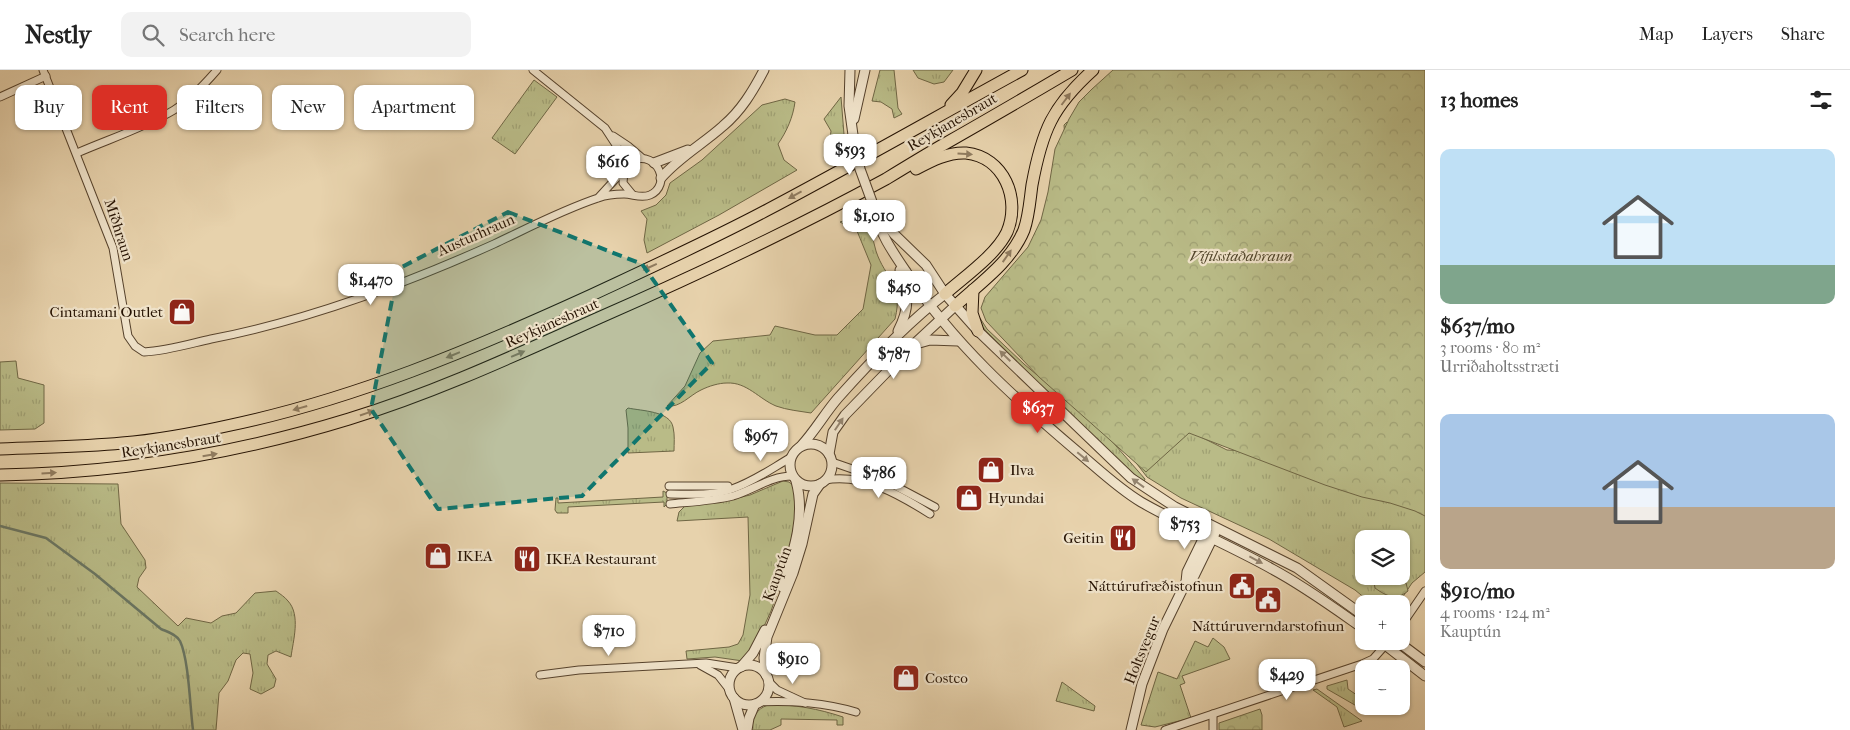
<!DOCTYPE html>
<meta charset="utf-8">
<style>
:root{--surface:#fff;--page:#f2f2f2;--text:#222;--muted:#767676;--line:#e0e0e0;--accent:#d93025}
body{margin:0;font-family:"IM FELL French Canon",serif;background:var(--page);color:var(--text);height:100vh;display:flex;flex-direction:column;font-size:19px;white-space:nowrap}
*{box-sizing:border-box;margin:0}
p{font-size:16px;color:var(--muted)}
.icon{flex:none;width:28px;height:28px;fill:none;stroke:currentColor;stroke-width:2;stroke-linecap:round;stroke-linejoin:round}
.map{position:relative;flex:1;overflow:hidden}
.panel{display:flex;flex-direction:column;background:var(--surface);width:425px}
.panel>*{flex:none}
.hud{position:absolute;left:15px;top:15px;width:475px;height:45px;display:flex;gap:10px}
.fabs{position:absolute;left:1355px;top:460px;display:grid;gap:10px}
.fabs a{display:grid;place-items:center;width:55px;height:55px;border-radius:10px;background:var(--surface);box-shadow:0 1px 4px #0004;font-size:25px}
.price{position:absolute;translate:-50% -42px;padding:0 11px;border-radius:10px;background:#fff;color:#222;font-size:16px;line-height:32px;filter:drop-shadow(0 1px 2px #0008)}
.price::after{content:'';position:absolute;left:50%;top:30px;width:15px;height:11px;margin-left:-8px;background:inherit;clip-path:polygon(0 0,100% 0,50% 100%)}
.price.on{background:var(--accent);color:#fff}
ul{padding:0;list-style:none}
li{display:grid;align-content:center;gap:10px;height:265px;padding:0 15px}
li span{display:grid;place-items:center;height:155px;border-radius:10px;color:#555}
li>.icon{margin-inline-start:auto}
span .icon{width:90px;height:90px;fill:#fffc;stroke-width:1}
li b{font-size:21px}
h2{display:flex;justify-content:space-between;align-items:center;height:60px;padding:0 15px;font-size:21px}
.chip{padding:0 18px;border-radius:10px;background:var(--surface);box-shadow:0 1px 4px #0004;font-size:18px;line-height:45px}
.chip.on{background:var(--accent);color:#fff}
header{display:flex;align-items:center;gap:30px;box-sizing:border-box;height:70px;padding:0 25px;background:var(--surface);border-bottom:1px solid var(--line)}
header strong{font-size:24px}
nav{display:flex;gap:28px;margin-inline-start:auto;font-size:18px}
.search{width:350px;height:45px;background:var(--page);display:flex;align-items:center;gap:12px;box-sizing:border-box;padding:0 18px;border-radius:10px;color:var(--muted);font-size:19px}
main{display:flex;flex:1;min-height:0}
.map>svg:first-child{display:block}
</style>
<header>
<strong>Nestly</strong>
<div class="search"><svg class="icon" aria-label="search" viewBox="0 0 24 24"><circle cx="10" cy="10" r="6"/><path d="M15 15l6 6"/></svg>Search here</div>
<nav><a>Map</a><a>Layers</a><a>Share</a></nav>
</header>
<main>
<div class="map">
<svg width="1425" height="660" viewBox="0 0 1425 660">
<defs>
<pattern id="grass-tufts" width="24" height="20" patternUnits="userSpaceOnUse" patternTransform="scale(1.25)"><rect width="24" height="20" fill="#b9bb87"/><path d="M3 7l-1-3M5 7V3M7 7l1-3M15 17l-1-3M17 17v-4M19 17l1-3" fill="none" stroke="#9fa073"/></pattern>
<pattern id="forest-crowns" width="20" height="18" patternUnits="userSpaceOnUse" patternTransform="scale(1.25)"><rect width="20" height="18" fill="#b9bb87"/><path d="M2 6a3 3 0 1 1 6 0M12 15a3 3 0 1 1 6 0" fill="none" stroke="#9fa073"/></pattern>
</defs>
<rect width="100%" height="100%" fill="#e7d2ac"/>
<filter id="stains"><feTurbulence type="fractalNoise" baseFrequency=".004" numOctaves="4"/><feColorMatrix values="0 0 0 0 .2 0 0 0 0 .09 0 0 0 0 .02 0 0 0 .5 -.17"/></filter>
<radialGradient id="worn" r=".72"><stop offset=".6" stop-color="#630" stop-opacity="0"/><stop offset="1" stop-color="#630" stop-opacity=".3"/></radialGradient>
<g fill="url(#grass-tufts)" stroke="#6f6644" fill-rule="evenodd">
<path d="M880,0H894L898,38L902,44L894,48L892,39L881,32L872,31Z"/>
<path d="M913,0H953L944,12L934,14L918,8Z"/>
<path d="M1425,0V502L1412,513L1398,534H1372L1355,520L1269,469L1181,428L1147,407L1130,385L1049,301L1195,364L1227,380L1249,381L1065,69L1064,55L1067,52L1070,54ZM1364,469H1401V506H1364Z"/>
<path d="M534,10L557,27L515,84L492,68Z"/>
<path d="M841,27L845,77L833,85L829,77L831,61L824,49Z"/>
<path d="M785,29L795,32C793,47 787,61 778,74L784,90L797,100L719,145L647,183L644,170L647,149L641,141L656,135L666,125L670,113L702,90L762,35Z"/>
<path d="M867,143C871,155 872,168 876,181C885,209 904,213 895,249L811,343C799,341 787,340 776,336C759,329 747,312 727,313C719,313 709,316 701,320C690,325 680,338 667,336L685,316L700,283L713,271L770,265L775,256L815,265H837L863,239L871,195L857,161L840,152Z"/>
<path d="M978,245L987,259L1024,294L1102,360L1145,409L1144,412L1113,387L987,262L979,253Z"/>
<path d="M16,291L18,308L44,315V353L35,359L0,360V292Z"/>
<path d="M628,338C642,341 670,341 673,357C675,365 674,374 674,381L628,383V358L626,340Z"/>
<path d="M783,411L789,412L794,416L796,443L787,494L771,541L761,563L743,591L715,587L687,589L686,581L729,577L738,574L743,565L750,525L748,447L677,451L679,442L685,436L729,430L750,425Z"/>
<path d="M0,413L118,414L121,454L145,490L146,498L139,508L137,517L178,556L186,548L211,553L222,546L236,543L255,523L276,521C280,524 285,527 288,531C301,545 293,571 291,587L276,581L268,585L267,594L276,609L274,617L261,624L250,619L253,603L250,584L243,583L236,590L228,611L219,623L216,660H0Z"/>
<path d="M663,421L667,423V434L664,437V432L568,437V443H557L555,440L556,428H558V433L663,427Z"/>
<path d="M1213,568L1224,577L1230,589L1182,606L1185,613L1180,615L1191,648L1155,657L1141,655L1158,602L1177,609L1195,571L1208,577Z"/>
<path d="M1347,610L1348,619L1364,630V634L1360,638L1327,619V616Z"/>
<path d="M1062,612L1095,636L1094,641L1056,631Z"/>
<path d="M1317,619L1362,651L1344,657L1337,637L1313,620Z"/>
<path d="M768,635C794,634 819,639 843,647V655H837V650L781,649V655L770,660H751C752,648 756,639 768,635Z"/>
</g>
<g fill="url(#forest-crowns)" stroke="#6f6644">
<path d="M1113,0H1425V446L1415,441L1390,433L1362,427L1325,415L1189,363L1146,402L1039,307L986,251L981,238L985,227L1028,177L1041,150L1048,122L1055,79L1069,49L1079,32L1092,19Z"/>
<path d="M1377,506H1391L1406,513L1408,521C1396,531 1386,526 1375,518L1374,512Z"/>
<path d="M1260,639L1262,645V660H1219V653Z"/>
</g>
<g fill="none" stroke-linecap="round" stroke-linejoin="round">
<path stroke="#6a7663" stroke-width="2.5" d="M0,456L46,468L95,504L161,559C168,562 176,564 180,571C189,590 190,638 193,660"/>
<g stroke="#56422c" stroke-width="9">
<g id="minor">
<path d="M43,0L113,178L128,266L135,276L144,282C166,281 189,274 211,269C309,250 403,215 494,174C528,158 562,140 598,128C606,125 615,124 624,124C633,124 641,129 650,125C672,115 658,81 633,90L598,128"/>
<path d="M533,0L605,58L624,87L626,96"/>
<path d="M0,27L46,6"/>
<path d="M613,66L628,76L642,88"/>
<path d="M77,83C109,69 144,58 174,40C190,30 204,15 217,0"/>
<path d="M624,101L623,113L632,124"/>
<path d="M832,392L884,410L935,437"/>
<path d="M825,410C863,403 900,425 930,444"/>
<path d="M669,416H728"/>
<path d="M670,424C689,424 713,426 732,419C753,412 771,399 790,388"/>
<path d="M670,434C691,432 713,431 733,426C753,420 771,406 792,406"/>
<path d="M1401,556L1425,521"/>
<path d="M700,595L718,605L729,619"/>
<path d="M540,605L579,600L706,593L738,598"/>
<path d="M769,612L777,620L805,633"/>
<path d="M759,632C789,630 827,633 856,642"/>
<path d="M1165,660L1362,594L1373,589L1389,571"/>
<path d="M1213,660V644"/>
</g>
</g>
<g stroke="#56422c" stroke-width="11">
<g id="tertiary">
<path d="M850,0L849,36L853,65"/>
<path d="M854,49L865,0"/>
<path d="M654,93L688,80"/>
<path d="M661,108C679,87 703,74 723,56C741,41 753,21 764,0"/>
<path d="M875,140C879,163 894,184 907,203C953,273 1015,329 1079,383C1098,399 1119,419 1141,432C1183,456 1229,475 1272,499C1304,516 1334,538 1364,559"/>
<path d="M879,146L895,165L926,195L945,224L978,261L1131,408L1175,437L1297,498L1364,546"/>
<path d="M898,261C910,238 909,224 900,200"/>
<path d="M916,274L930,270L958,271"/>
<circle cx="811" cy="395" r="21"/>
<path d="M801,376C815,361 825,343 838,328C871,291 906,254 945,224"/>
<path d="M829,384L833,362L845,345L913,275L955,236"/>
<path d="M1186,512L1194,506L1215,463"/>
<path d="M782,517C793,483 806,447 796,411"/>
<path d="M1380,571L1425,606"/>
<path d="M1397,571L1425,592"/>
<circle cx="749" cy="615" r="20"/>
<path d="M741,597L753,583L765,560"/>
<path d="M766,605L764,588L767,567L793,503L802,474L813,424L820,414"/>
<path d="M734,628L743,660"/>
<path d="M747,660L749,648L755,634"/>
<path d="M1131,660L1142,614L1163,559L1186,512L1187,502L1207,461"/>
</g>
</g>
<g stroke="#251202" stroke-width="13">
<g id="trunk">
<path d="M951,35L962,23L976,0"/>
<path d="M916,99C931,91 948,82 966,83C1004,87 1021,129 1007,162C996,185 964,207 945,224"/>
<path d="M973,220L972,243L978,261"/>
<path d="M955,236C980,213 1011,192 1024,160C1029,146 1030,129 1032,115C1042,61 1052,37 1093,0"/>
<path d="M0,379C40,377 81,377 122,373C158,370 195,363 231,355C354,329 471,280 585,228C647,199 709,171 769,139C854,94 938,46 1022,0"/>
<path d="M0,405C119,403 235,384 349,349C437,322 520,283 603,246C699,204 794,159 886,109C904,98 922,87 941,76C985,51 1028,26 1072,0"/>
</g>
</g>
<use href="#minor" stroke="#efe2c9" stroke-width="7"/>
<use href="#tertiary" stroke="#efe2c9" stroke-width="9"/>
<use href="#trunk" stroke="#e7d2ac" stroke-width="11"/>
<g stroke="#56422c" stroke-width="11" stroke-linecap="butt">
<path id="tertiary-bridge" d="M853,65L860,99L875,140"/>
</g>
<use href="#tertiary-bridge" stroke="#efe2c9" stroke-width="9"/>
</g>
<defs><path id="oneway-solid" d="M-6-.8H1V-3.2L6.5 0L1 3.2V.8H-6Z" transform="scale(1.25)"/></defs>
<g fill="#907c60">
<use href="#oneway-solid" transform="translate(1066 29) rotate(-53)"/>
<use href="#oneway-solid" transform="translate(965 84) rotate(3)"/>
<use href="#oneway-solid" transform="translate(795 125) rotate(151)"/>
<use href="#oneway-solid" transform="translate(1007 186) rotate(-55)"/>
<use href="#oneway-solid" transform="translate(650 197) rotate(155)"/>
<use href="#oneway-solid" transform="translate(518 284) rotate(-23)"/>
<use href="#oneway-solid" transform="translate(453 285) rotate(158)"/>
<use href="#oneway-solid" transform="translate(300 338) rotate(164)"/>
<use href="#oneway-solid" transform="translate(367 343) rotate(-19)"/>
<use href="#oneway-solid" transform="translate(210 385) rotate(-10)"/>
<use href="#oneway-solid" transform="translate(49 403) rotate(-3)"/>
</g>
<g fill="#94846f">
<use href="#oneway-solid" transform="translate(1005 286) rotate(-136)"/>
<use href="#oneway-solid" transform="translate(839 354) rotate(-56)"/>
<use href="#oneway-solid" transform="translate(1083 387) rotate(40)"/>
<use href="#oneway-solid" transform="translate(1138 413) rotate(-144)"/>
<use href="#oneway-solid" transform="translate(1256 490) rotate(28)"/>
</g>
<path fill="#0f766e" fill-opacity="0.2" stroke="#0f766e" stroke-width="4" stroke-dasharray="10 6" stroke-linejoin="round" d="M508,142L642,194L712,293L582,426L438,439L371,339L398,199Z"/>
<defs>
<g id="shop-square" transform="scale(1.4375)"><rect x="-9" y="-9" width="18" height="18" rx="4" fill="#8f2418" stroke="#efe2c9"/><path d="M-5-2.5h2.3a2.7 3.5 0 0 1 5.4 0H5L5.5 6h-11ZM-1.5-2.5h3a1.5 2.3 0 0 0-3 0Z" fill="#fff"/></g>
<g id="restaurant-square" transform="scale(1.4375)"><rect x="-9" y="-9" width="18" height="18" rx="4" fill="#8f2418" stroke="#efe2c9"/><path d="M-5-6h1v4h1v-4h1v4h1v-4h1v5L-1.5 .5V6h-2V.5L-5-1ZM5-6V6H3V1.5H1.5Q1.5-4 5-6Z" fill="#fff"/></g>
<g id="civic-square" transform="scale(1.4375)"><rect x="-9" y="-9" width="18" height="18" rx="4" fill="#8f2418" stroke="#efe2c9"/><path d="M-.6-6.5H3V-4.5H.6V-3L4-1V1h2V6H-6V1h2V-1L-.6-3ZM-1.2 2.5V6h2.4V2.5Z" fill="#fff"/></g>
</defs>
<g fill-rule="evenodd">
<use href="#shop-square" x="182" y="242"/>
<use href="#shop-square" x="991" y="400"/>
<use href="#shop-square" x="969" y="428"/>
<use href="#restaurant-square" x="1123" y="468"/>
<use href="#shop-square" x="438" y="486"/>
<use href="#restaurant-square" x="527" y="489"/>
<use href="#civic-square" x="1242" y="516"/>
<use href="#civic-square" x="1268" y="530"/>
<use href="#shop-square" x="906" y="608"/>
</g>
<g text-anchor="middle" stroke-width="4.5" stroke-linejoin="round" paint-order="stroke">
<g font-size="15" fill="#251202" stroke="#efe2c9">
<text transform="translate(952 52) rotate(-30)" y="5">Reykjanesbraut</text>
<text transform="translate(119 160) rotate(72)" y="5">Miðhraun</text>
<text transform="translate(476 165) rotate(-24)" y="5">Austurhraun</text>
<text transform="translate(552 253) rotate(-24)" y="5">Reykjanesbraut</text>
<text transform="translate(171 375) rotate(-9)" y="5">Reykjanesbraut</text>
<text transform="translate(777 504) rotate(-70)" y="5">Kauptún</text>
<text transform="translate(1142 580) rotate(-68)" y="5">Holtsvegur</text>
</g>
<g font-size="15" font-style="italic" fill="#51452a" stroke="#efe2c9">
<text x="1241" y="191">Vífilsstaðahraun</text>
</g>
<g font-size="15" fill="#251202" stroke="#efe2c9" text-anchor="start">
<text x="163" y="247" text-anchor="end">Cintamani Outlet</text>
<text x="1010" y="405">Ilva</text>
<text x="988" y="433">Hyundai</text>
<text x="1104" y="473" text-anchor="end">Geitin</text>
<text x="457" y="491">IKEA</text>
<text x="546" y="494">IKEA Restaurant</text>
<text x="1223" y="521" text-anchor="end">Náttúrufræðistofnun</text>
<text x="1268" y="561" text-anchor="middle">Náttúruverndarstofnun</text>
<text x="925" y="613">Costco</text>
</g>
</g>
<rect width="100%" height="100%" filter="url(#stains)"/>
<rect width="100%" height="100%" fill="url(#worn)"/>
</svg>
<div class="fabs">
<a><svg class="icon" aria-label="layers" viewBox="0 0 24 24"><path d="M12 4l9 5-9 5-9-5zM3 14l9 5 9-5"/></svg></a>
<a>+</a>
<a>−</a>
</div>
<b class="price" style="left:850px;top:106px">$593</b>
<b class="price" style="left:613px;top:118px">$616</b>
<b class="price" style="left:874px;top:172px">$1,010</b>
<b class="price" style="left:371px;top:236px">$1,470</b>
<b class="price" style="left:904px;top:243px">$450</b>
<b class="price" style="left:894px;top:310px">$787</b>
<b class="price on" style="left:1038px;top:364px">$637</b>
<b class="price" style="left:761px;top:392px">$967</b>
<b class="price" style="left:879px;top:429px">$786</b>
<b class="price" style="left:1185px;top:480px">$753</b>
<b class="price" style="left:609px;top:587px">$710</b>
<b class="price" style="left:793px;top:615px">$910</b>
<b class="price" style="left:1287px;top:631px">$429</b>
<div class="hud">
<a class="chip">Buy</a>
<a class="chip on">Rent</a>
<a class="chip">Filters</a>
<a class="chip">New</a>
<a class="chip">Apartment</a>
</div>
</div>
<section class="panel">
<h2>13 homes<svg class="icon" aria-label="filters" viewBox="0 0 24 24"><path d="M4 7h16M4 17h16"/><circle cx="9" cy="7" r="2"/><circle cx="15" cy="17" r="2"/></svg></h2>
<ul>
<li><span style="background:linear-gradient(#bfe0f5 75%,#7fa58c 0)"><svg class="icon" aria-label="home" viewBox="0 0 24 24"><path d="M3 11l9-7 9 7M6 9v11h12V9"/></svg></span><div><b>$637/mo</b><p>3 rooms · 80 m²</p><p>Urriðaholtsstræti</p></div></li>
<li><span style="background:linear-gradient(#a9c7e8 60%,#b9a48a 0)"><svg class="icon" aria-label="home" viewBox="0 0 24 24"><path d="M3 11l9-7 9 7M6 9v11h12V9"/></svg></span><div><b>$910/mo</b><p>4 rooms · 124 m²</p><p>Kauptún</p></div></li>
</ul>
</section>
</main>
